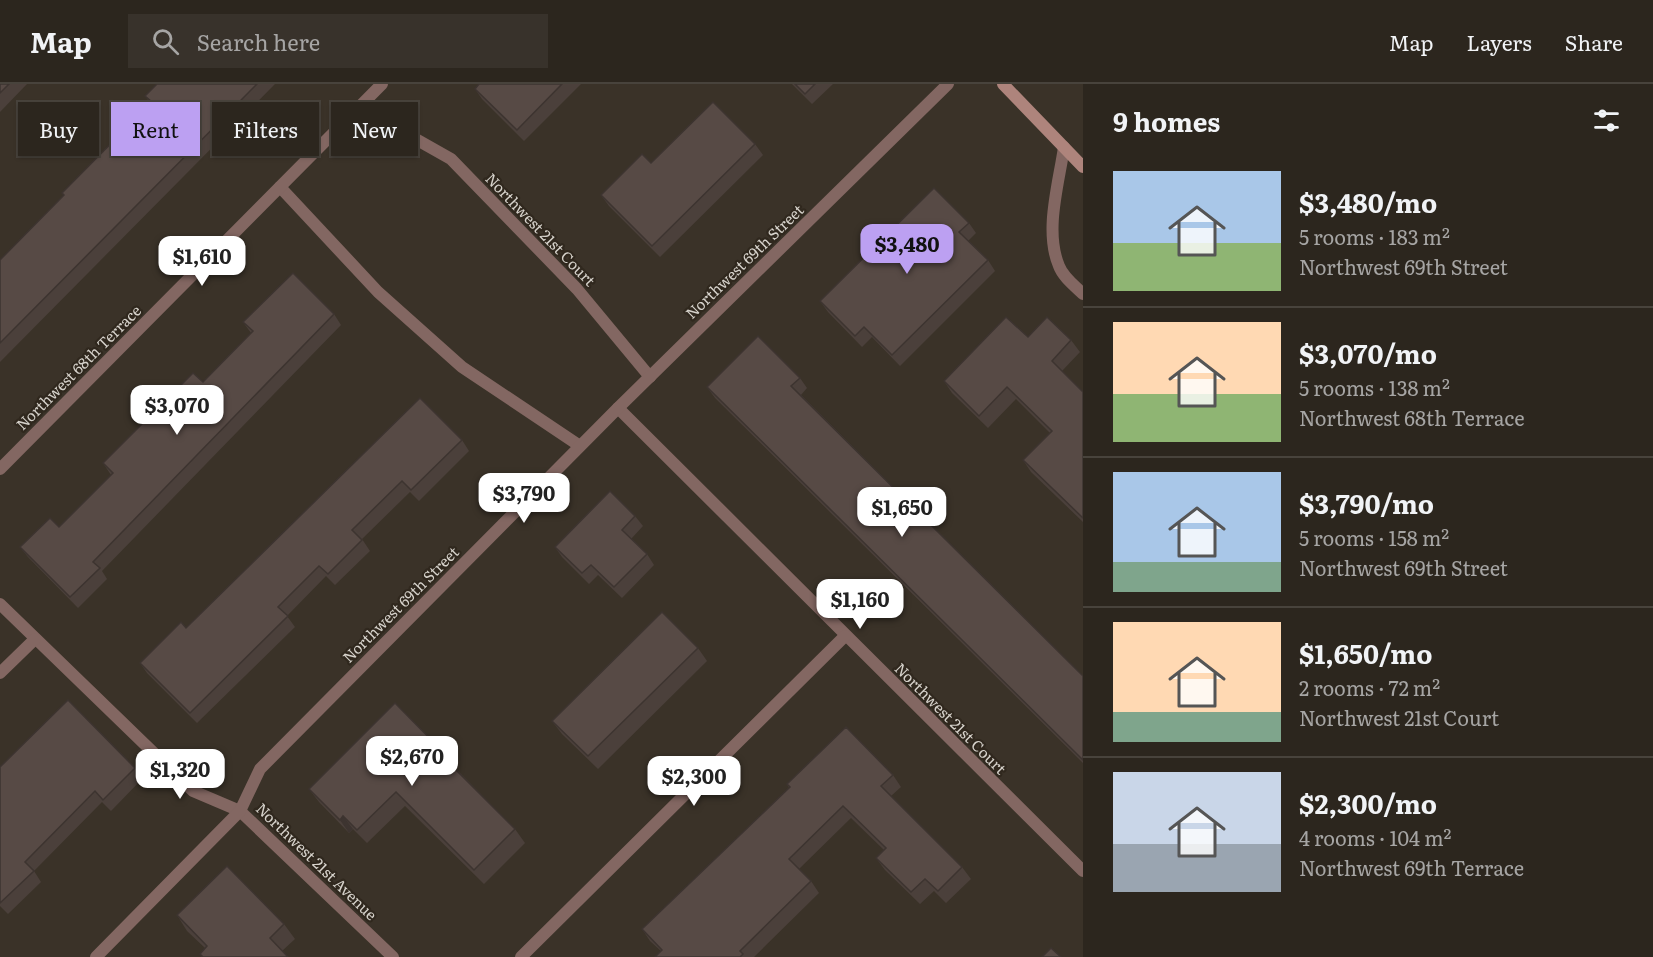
<!DOCTYPE html>
<meta charset="utf-8">
<style>
:root{--surface:#2c261e;--page:#38322b;--text:#f1f3f6;--muted:#a6a5a4;--line:#48433c;--accent:#bca0f2}
body{margin:0;font-family:Literata,serif;background:var(--page);color:var(--text);height:100vh;display:flex;flex-direction:column;font-size:22px;white-space:nowrap}
*{box-sizing:border-box;margin:0}
p{font-size:20px;color:var(--muted)}
.icon{flex:none;width:33px;height:33px;fill:none;stroke:currentColor;stroke-width:2;stroke-linecap:round;stroke-linejoin:round}
.map{position:relative;flex:1;overflow:hidden}
.details{display:flex;flex-direction:column;background:var(--surface);width:570px}
.details>*{flex:none}
.hud{position:absolute;left:18px;top:18px;width:570px;height:54px;display:flex;gap:12px}
.price{position:absolute;translate:-50% -51px;padding:0 14px;border-radius:12px;background:#fff;color:#222;font-size:20px;line-height:39px;filter:drop-shadow(0 2px 3px #0008)}
.price::after{content:'';position:absolute;left:50%;top:36px;width:18px;height:14px;margin-left:-9px;background:inherit;clip-path:polygon(0 0,100% 0,50% 100%)}
.price.selected{background:var(--accent);color:#111}
ul{padding:0;list-style:none}
li{display:flex;align-items:center;gap:18px;height:150px;padding:0 30px}
li+li{border-top:2px solid var(--line)}
li span{display:grid;place-items:center;flex:none;width:168px;height:120px;border-radius:0px;color:#555}
li>.icon{margin-inline-start:auto}
span .icon{width:72px;height:72px;fill:#fffc;stroke-width:1}
li b{font-size:26px}
h2{display:flex;justify-content:space-between;align-items:center;height:72px;padding:0 30px;font-size:26px}
.chip{padding:0 21px;border-radius:0px;background:var(--surface);box-shadow:0 2px 4px #0004,0 0 0 2px var(--line);font-size:21px;line-height:54px}
.chip.selected{background:var(--accent);color:#111}
header{display:flex;align-items:center;gap:36px;box-sizing:border-box;height:84px;padding:0 30px;background:var(--surface);border-bottom:2px solid var(--line)}
header strong{font-size:28px}
nav{display:flex;gap:33px;margin-inline-start:auto;font-size:21px}
.search{width:420px;height:54px;background:var(--page);display:flex;align-items:center;gap:15px;box-sizing:border-box;padding:0 21px;border-radius:0px;color:var(--muted);font-size:22px}
main{display:flex;flex:1;min-height:0}
.map>svg:first-child{display:block}
</style>
<header>
<strong>Map</strong>
<div class="search"><svg class="icon" aria-label="search" viewBox="0 0 24 24"><circle cx="10" cy="10" r="6"/><path d="M15 15l6 6"/></svg>Search here</div>
<nav><a>Map</a><a>Layers</a><a>Share</a></nav>
</header>
<main>
<div class="map">
<svg width="1083" height="873" viewBox="0 0 1083 873">
<rect width="100%" height="100%" fill="#3a3228"/>
<g fill="none" stroke-linecap="round" stroke-linejoin="round">
<g stroke="#836762" stroke-width="12">
<path d="M359,23L451,75L577,205L650,293"/>
<path d="M1064,63C1059,99 1044,147 1059,182C1063,193 1075,202 1083,210"/>
<path d="M280,103L378,208L462,283L580,362"/>
<path d="M618,324L1083,787"/>
<path d="M0,385L382,0"/>
<path d="M0,520L193,707L240,727L393,873"/>
<path d="M0,589L35,555"/>
<path d="M96,873L240,727L260,685L618,324L948,0"/>
<path d="M521,873L845,552"/>
</g>
<path stroke="#ae847c" stroke-width="12" d="M1003,0L1083,83"/>
</g>
<g fill="#4b403b">
<path d="M0,0H27L0,28Z"/>
<path d="M157,0H275L0,278V176L64,111L151,20L145,12Z"/>
<path d="M479,0H581L524,57L482,15L475,5Z"/>
<path d="M792,0H833L812,20Z"/>
<path d="M755,60L763,71L660,173L609,122L601,111L651,79Z"/>
<path d="M969,139L976,149L968,157L988,176L995,187L900,282L872,253L862,263L828,228L820,217Z"/>
<path d="M334,230L341,241L102,487L107,495L78,524L28,473L20,463L59,443L111,391L103,379L203,298L251,249L243,238Z"/>
<path d="M1028,253L1071,256L1080,268L1062,287L1083,308V438L1031,388L1023,376L1050,349L1016,315L988,344L952,309L944,297Z"/>
<path d="M800,294L807,304L801,311L1083,592V679L715,314L707,303Z"/>
<path d="M462,356L469,367L419,417L410,408L362,455L370,467L335,501L326,492L287,532L295,543L197,639L147,589L140,579L186,544Z"/>
<path d="M635,432L643,442L631,455L647,470L654,481L622,514L598,491L589,500L562,473L555,463Z"/>
<path d="M698,564L707,577L598,685L562,650L552,637Z"/>
<path d="M444,669L454,683L515,745L525,759L484,800L405,722L367,759L353,745L349,749L319,718L309,705Z"/>
<path d="M0,683L135,684L143,694L111,727L102,718L34,787L41,798L8,830L0,822Z"/>
<path d="M893,691L901,703L891,712L962,783L971,795L946,819L934,807L920,820L885,786L876,774L884,766L851,734L799,785L811,797L819,809L754,873H655L661,867L650,857L642,845L789,704L787,700Z"/>
<path d="M177,831L284,840L295,855L282,867L288,873H202L200,870L205,864L187,847Z"/>
</g>
<path fill="#3d3430" d="M343,732L353,745L349,749L340,736Z"/>
<g fill="#574a45" stroke="#3d3430" stroke-width="1.5">
<path d="M0,0H9L0,9Z"/>
<path d="M157,0H257L0,259V176L64,111L62,109L152,18L145,12Z"/>
<path d="M479,0H562L517,46L475,5Z"/>
<path d="M795,0H815L805,10Z"/>
<path d="M713,18L755,60L652,162L601,111L642,70L651,79Z"/>
<path d="M934,104L969,139L959,148L988,176L892,271L864,243L855,252L820,217Z"/>
<path d="M293,189L334,230L93,478L100,484L70,513L20,463L50,434L59,443L113,389L103,379L193,289L203,298L253,247L243,238Z"/>
<path d="M1006,233L1028,253L1047,233L1071,256L1052,277L1083,308V434L1023,376L1052,347L1007,303L979,332L944,297Z"/>
<path d="M758,252L800,294L791,302L1083,592V676L707,303Z"/>
<path d="M420,314L462,356L411,406L402,397L352,446L362,456L328,490L319,482L278,523L288,532L190,629L140,579L181,538L186,544Z"/>
<path d="M610,407L635,432L622,446L647,470L614,503L591,481L582,489L555,463Z"/>
<path d="M662,528L698,564L588,672L552,637Z"/>
<path d="M68,616L135,684L103,716L95,707L25,778L34,787L0,819V683Z"/>
<path d="M395,619L444,669L442,672L515,745L474,786L396,708L357,746L343,732L340,736L309,705Z"/>
<path d="M846,643L893,691L881,702L962,783L938,807L925,795L911,808L876,774L886,764L843,722L789,775L811,797L740,867L743,870L740,873H655L662,866L642,845L790,703L787,700Z"/>
<path d="M227,782L284,840L270,854L288,873H203L200,870L207,862L177,831Z"/>
<path d="M1051,864L1061,873H1042Z"/>
</g>
<g text-anchor="middle" stroke-width="4.5" stroke-linejoin="round" paint-order="stroke">
<g font-size="15" fill="#d6d2cb" stroke="#30281e">
<text transform="translate(540 146) rotate(46)" y="5">Northwest 21st Court</text>
<text transform="translate(745 178) rotate(-44)" y="5">Northwest 69th Street</text>
<text transform="translate(79 284) rotate(-45)" y="5">Northwest 68th Terrace</text>
<text transform="translate(401 521) rotate(-45)" y="5">Northwest 69th Street</text>
<text transform="translate(950 635) rotate(45)" y="5">Northwest 21st Court</text>
<text transform="translate(316 778) rotate(44)" y="5">Northwest 21st Avenue</text>
</g>
</g>
</svg>
<b class="price selected" style="left:907px;top:191px">$3,480</b>
<b class="price" style="left:202px;top:203px">$1,610</b>
<b class="price" style="left:177px;top:352px">$3,070</b>
<b class="price" style="left:524px;top:440px">$3,790</b>
<b class="price" style="left:902px;top:454px">$1,650</b>
<b class="price" style="left:860px;top:546px">$1,160</b>
<b class="price" style="left:412px;top:703px">$2,670</b>
<b class="price" style="left:180px;top:716px">$1,320</b>
<b class="price" style="left:694px;top:723px">$2,300</b>
<div class="hud">
<a class="chip">Buy</a>
<a class="chip selected">Rent</a>
<a class="chip">Filters</a>
<a class="chip">New</a>
</div>
</div>
<section class="details">
<h2>9 homes<svg class="icon" aria-label="filters" viewBox="0 0 24 24"><path d="M4 7h16M4 17h16"/><circle cx="9" cy="7" r="2"/><circle cx="15" cy="17" r="2"/></svg></h2>
<ul>
<li><span style="background:linear-gradient(#a9c7e8 60%,#8fb573 0)"><svg class="icon" aria-label="home" viewBox="0 0 24 24"><path d="M3 11l9-7 9 7M6 9v11h12V9"/></svg></span><div><b>$3,480/mo</b><p>5 rooms · 183 m²</p><p>Northwest 69th Street</p></div></li>
<li><span style="background:linear-gradient(#ffd9b3 60%,#8fb573 0)"><svg class="icon" aria-label="home" viewBox="0 0 24 24"><path d="M3 11l9-7 9 7M6 9v11h12V9"/></svg></span><div><b>$3,070/mo</b><p>5 rooms · 138 m²</p><p>Northwest 68th Terrace</p></div></li>
<li><span style="background:linear-gradient(#a9c7e8 75%,#7fa58c 0)"><svg class="icon" aria-label="home" viewBox="0 0 24 24"><path d="M3 11l9-7 9 7M6 9v11h12V9"/></svg></span><div><b>$3,790/mo</b><p>5 rooms · 158 m²</p><p>Northwest 69th Street</p></div></li>
<li><span style="background:linear-gradient(#ffd9b3 75%,#7fa58c 0)"><svg class="icon" aria-label="home" viewBox="0 0 24 24"><path d="M3 11l9-7 9 7M6 9v11h12V9"/></svg></span><div><b>$1,650/mo</b><p>2 rooms · 72 m²</p><p>Northwest 21st Court</p></div></li>
<li><span style="background:linear-gradient(#c9d6e8 60%,#9aa5b1 0)"><svg class="icon" aria-label="home" viewBox="0 0 24 24"><path d="M3 11l9-7 9 7M6 9v11h12V9"/></svg></span><div><b>$2,300/mo</b><p>4 rooms · 104 m²</p><p>Northwest 69th Terrace</p></div></li>
</ul>
</section>
</main>
